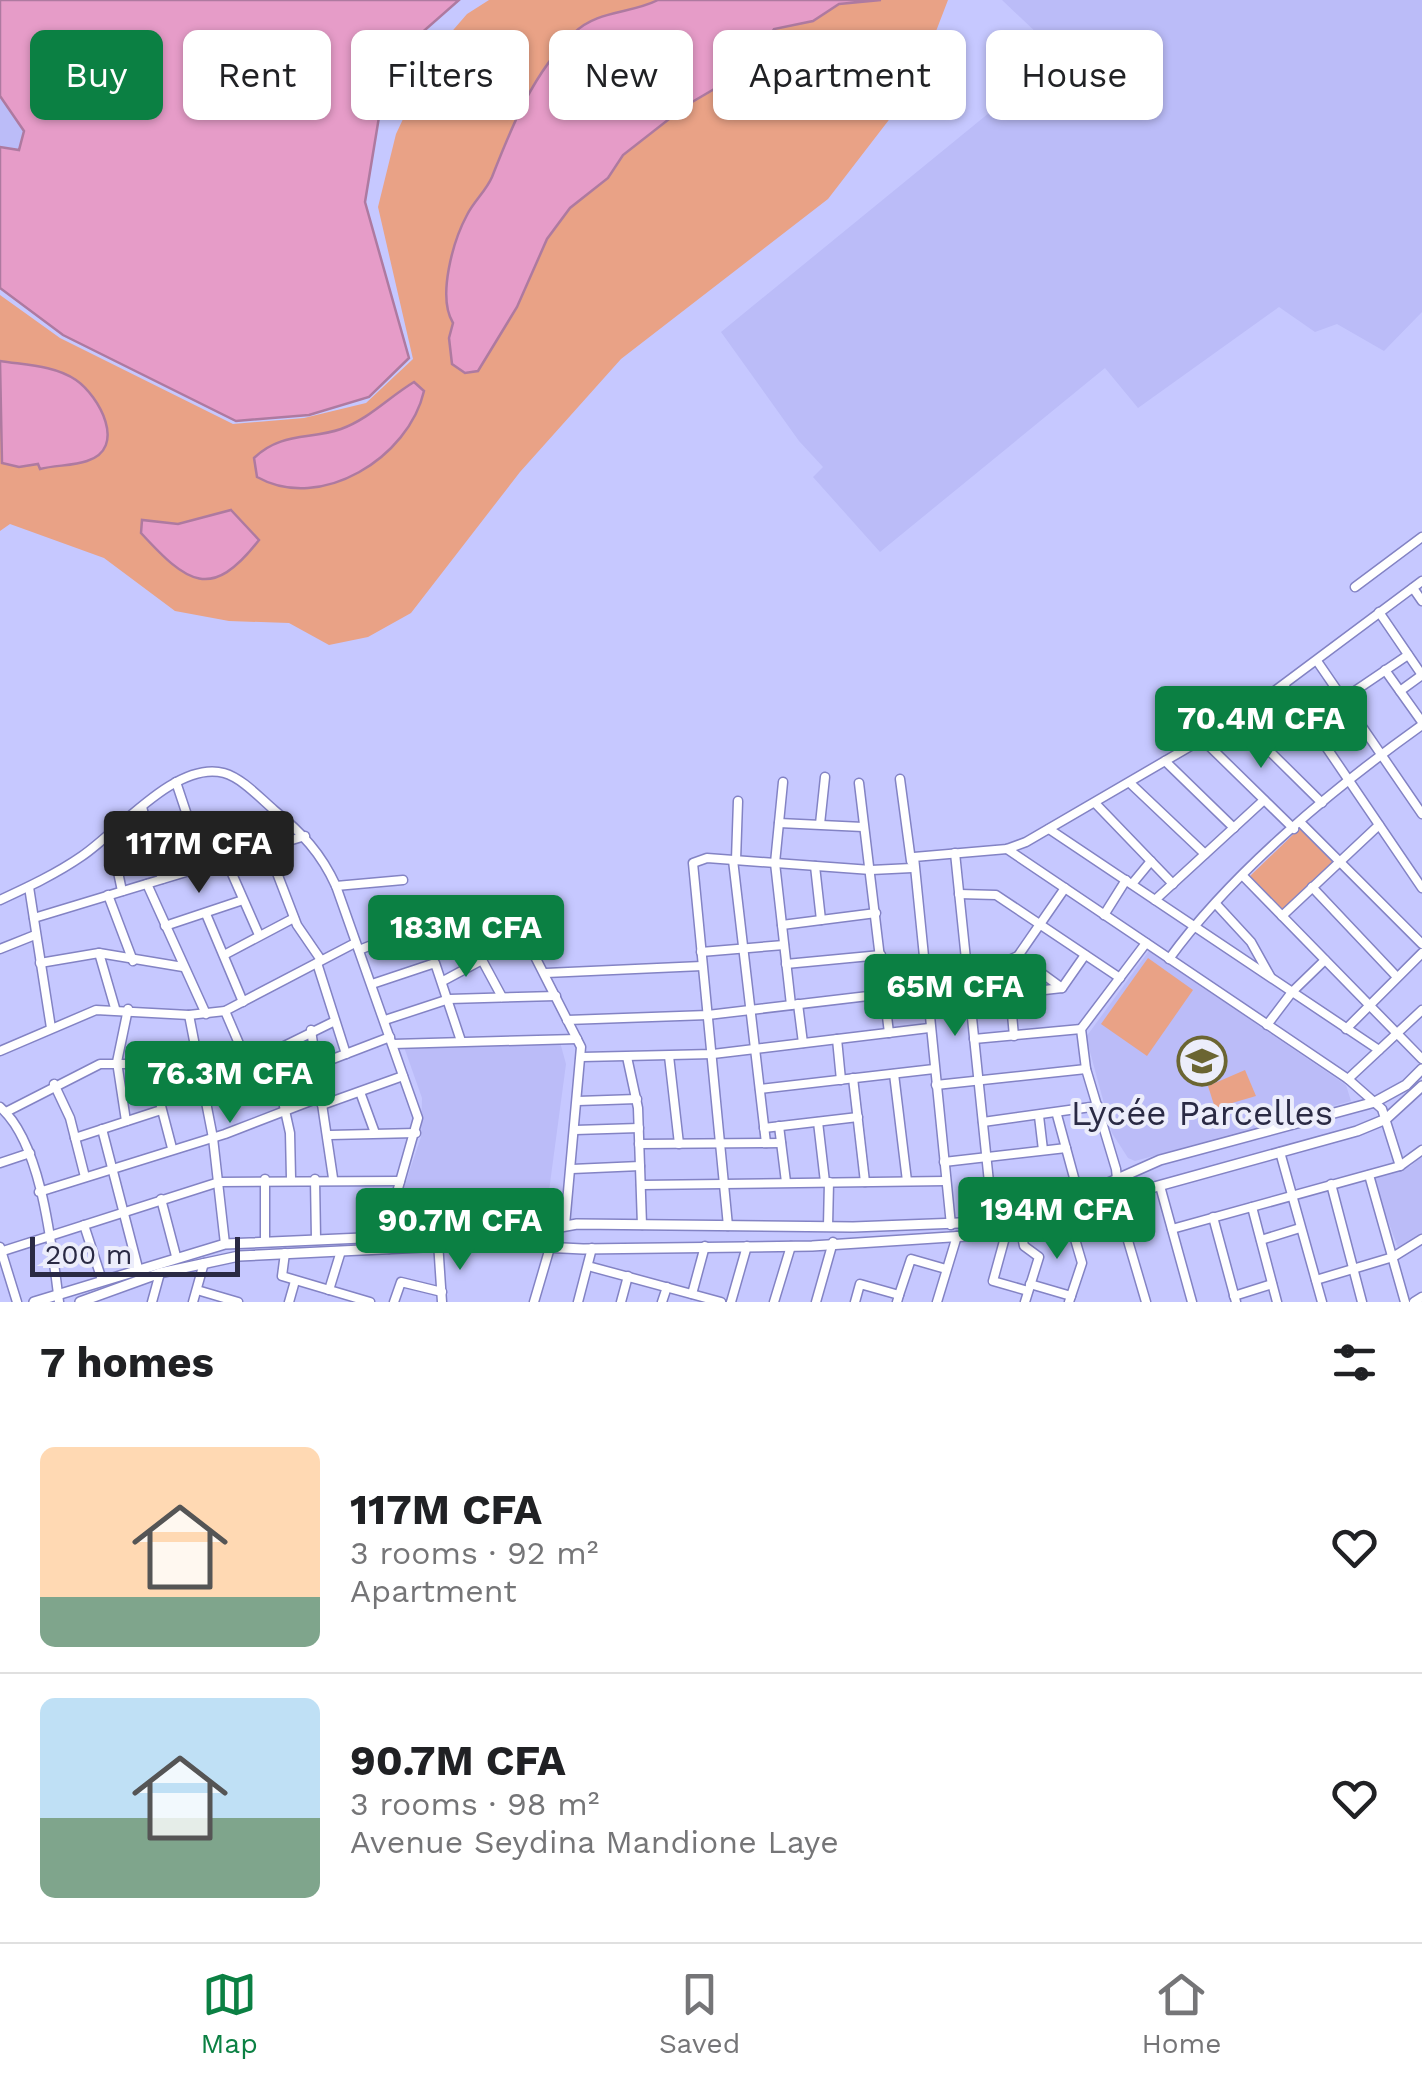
<!DOCTYPE html>
<meta charset="utf-8">
<style>
:root{--surface:#fff;--page:#f2f2f2;--text:#202124;--muted:#757577;--line:#e0e0e0;--accent:#0b8043}
body{margin:0;font-family:"Work Sans",sans-serif;background:var(--page);color:var(--text);height:100vh;display:flex;flex-direction:column;font-size:38px;white-space:nowrap}
*{box-sizing:border-box;margin:0}
p{font-size:32px;color:var(--muted)}
.icon{flex:none;width:55px;height:55px;fill:none;stroke:currentColor;stroke-width:2;stroke-linecap:round;stroke-linejoin:round}
.map{position:relative;height:1302px;overflow:hidden}
.sheet{display:flex;flex-direction:column;background:var(--surface);flex:1}
.sheet>*{flex:none}
.top-card{position:absolute;left:30px;top:30px;width:1362px;height:90px;display:flex;gap:20px}
.scale{position:absolute;left:30px;bottom:25px;width:210px;box-sizing:border-box;padding-left:10px;border:5px solid #2a2a44;border-top:0;font-size:28px;line-height:35px;white-space:nowrap;color:#2a2a44;-webkit-text-stroke:8px #ecedfb;paint-order:stroke}
.price{position:absolute;translate:-50% -85px;padding:0 22px;border-radius:10px;background:var(--accent);color:#fff;font-size:32px;line-height:65px;filter:drop-shadow(0 2px 5px #0008)}
.price::after{content:'';position:absolute;left:50%;top:60px;width:30px;height:22px;margin-left:-15px;background:inherit;clip-path:polygon(0 0,100% 0,50% 100%)}
.price.current{background:#222;color:#fff}
ul{padding:0;list-style:none}
li{display:flex;align-items:center;gap:30px;height:250px;padding:0 40px}
li+li{border-top:2px solid var(--line)}
li span{display:grid;place-items:center;flex:none;width:280px;height:200px;border-radius:15px;color:#555}
li>.icon{margin-inline-start:auto}
span .icon{width:120px;height:120px;fill:#fffc;stroke-width:1}
li b{font-size:42px}
h2{display:flex;justify-content:space-between;align-items:center;height:120px;padding:0 40px;font-size:42px}
.chip{padding:0 35px;border-radius:15px;background:var(--surface);box-shadow:0 2px 8px #0004;font-size:35px;line-height:90px}
.chip.current{background:var(--accent);color:#fff}
.tabs{display:flex;justify-content:space-around;align-items:center;height:140px;border-top:2px solid var(--line);background:var(--surface);font-size:28px;color:var(--muted)}
.tabs a{display:grid;justify-items:center;gap:5px}
.tabs .current{color:var(--accent)}
.map>svg:first-child{display:block}
</style>
<div class="map">
<svg width="1422" height="1302" viewBox="0 0 1422 1302">
<rect width="100%" height="100%" fill="#c6c8ff"/>
<g fill="#bbbcf8">
<path d="M1002,0H1422V312L1384,351L1337,324L1315,332L1279,307L1138,408L1105,368L880,552L813,477L823,467L799,441L721,332L1060,55Z"/>
<path d="M0,96L25,131L20,150L0,147Z"/>
<path d="M1149,951L1346,1085L1351,1101L1135,1161L1128,1158L1112,1133L1086,1037Z"/>
<path d="M560,1042L566,1064L544,1228L390,1229L421,1137L422,1098L404,1047Z"/>
<path d="M1422,1155V1235L1399,1250L1372,1179L1411,1166Z"/>
</g>
<g fill="#e9a286">
<path d="M489,0H948L915,86L828,199L621,359L520,472L411,613L368,637L329,645L289,623L229,621L175,611L104,558L10,524L0,531V295L60,338L233,424L304,418L366,403L413,359L378,207L396,134L435,51L467,14Z"/>
<path d="M1302,826L1335,861L1284,911L1250,876Z"/>
<path d="M1148,958L1193,990L1147,1056L1101,1024Z"/>
<path d="M1245,1070L1256,1096L1215,1108L1208,1086Z"/>
</g>
<g fill="#e69cc8" stroke="#ae7aa0" stroke-width="2.5">
<path d="M0,0H459L418,36L379,117L365,202L409,358L369,397L309,415L236,421L63,335L0,288V147L19,150L24,131L0,96Z"/>
<path d="M658,0H881L839,4L813,21L774,29L758,54L733,78L687,105L623,155L608,178L570,208L547,239L517,307L478,371L465,373L452,364L449,338L453,323C437,297 453,241 467,215C474,201 486,191 492,177C512,126 533,73 574,33C597,10 631,14 658,0Z"/>
<path d="M0,361C24,365 54,365 76,380C99,396 128,448 87,461C73,466 55,465 40,469L38,464L19,467L2,463Z"/>
<path d="M414,382L424,391C409,457 321,513 257,477L254,458C281,432 309,440 341,429C369,419 389,397 414,382Z"/>
<path d="M231,510L259,540C211,602 187,583 141,533L142,520L178,524Z"/>
</g>
<g fill="none" stroke-linecap="round" stroke-linejoin="round">
<g stroke="#8383c4" stroke-width="11">
<g id="minor">
<path d="M1355,587L1422,537"/>
<path d="M1413,588L1422,601"/>
<path d="M1379,612L1422,675"/>
<path d="M1317,661L1422,814"/>
<path d="M1385,670L1422,722"/>
<path d="M1284,685L1422,888"/>
<path d="M1400,691L1422,675"/>
<path d="M1343,699L1408,655"/>
<path d="M1237,719L1322,803"/>
<path d="M1203,740L1294,829"/>
<path d="M1165,761L1234,828"/>
<path d="M900,779L911,861"/>
<path d="M176,782L188,818L211,821L251,852"/>
<path d="M783,782L775,863L791,1005"/>
<path d="M859,783L889,1033"/>
<path d="M1130,783L1205,854"/>
<path d="M1095,803L1173,884"/>
<path d="M142,807L162,879"/>
<path d="M779,823L863,827"/>
<path d="M1301,823L1422,944"/>
<path d="M820,824L825,777"/>
<path d="M1049,829L1379,1050"/>
<path d="M110,834L122,891"/>
<path d="M267,847L297,925L321,960"/>
<path d="M114,849L150,838"/>
<path d="M1007,849L1348,1079L1382,1109L1400,1166"/>
<path d="M955,853L993,1221"/>
<path d="M226,860L259,935"/>
<path d="M733,860L766,1143"/>
<path d="M736,860L738,801"/>
<path d="M815,866L821,920"/>
<path d="M1244,877L1422,1059"/>
<path d="M147,884L206,1014"/>
<path d="M1132,884L1151,861"/>
<path d="M336,886L403,880"/>
<path d="M29,887L51,1028"/>
<path d="M1312,887L1397,977"/>
<path d="M959,894L996,895L1120,978"/>
<path d="M108,895L133,961"/>
<path d="M0,900C28,887 56,874 82,856C118,832 176,760 224,773C242,778 260,798 274,810C302,833 321,853 336,886L418,1118L388,1224L389,1249"/>
<path d="M1155,900L1264,800"/>
<path d="M1216,904L1251,942L1270,976"/>
<path d="M206,914L243,1002"/>
<path d="M1104,915L1126,880"/>
<path d="M1282,916L1379,825"/>
<path d="M34,918L305,836"/>
<path d="M782,925L876,913"/>
<path d="M165,926L243,900"/>
<path d="M525,937L581,1047L565,1225"/>
<path d="M1146,943L1081,1029L1086,1069L1116,1169L1121,1217L1146,1302"/>
<path d="M0,949L35,935"/>
<path d="M359,950L420,926"/>
<path d="M701,952L784,945"/>
<path d="M99,953L115,1008"/>
<path d="M224,955L294,918"/>
<path d="M1018,956L1062,988"/>
<path d="M1169,959C1232,872 1335,787 1422,725"/>
<path d="M1007,961L1014,1036"/>
<path d="M40,963L99,953L183,967"/>
<path d="M317,963L346,1054"/>
<path d="M786,964L881,955"/>
<path d="M546,973L702,966"/>
<path d="M883,973L1007,961L1018,956L1065,888"/>
<path d="M443,981L482,960L502,997"/>
<path d="M372,984L435,963L461,1041"/>
<path d="M1010,994L1062,988L1085,955"/>
<path d="M798,1004L803,1043"/>
<path d="M225,1011L246,1060L272,1052L335,1021"/>
<path d="M189,1015L213,1138L225,1244"/>
<path d="M385,1020L449,999L556,996"/>
<path d="M567,1020L708,1015L885,994"/>
<path d="M1267,1025L1292,992L1325,960"/>
<path d="M1346,1029L1422,953"/>
<path d="M311,1030L333,1178"/>
<path d="M837,1039L841,1080"/>
<path d="M974,1039L1081,1029"/>
<path d="M393,1044L577,1039"/>
<path d="M0,1051L96,1010L189,1015L225,1011L355,943"/>
<path d="M272,1052L290,1133L291,1178"/>
<path d="M669,1056L679,1144"/>
<path d="M582,1057L713,1054L929,1028"/>
<path d="M627,1057L638,1108L642,1225"/>
<path d="M150,1064L172,1148"/>
<path d="M317,1065L390,1037"/>
<path d="M894,1074L907,1181"/>
<path d="M853,1078L865,1182"/>
<path d="M1348,1079L1422,1010"/>
<path d="M54,1084L70,1118L85,1177"/>
<path d="M936,1085L1086,1069"/>
<path d="M760,1089L934,1069"/>
<path d="M360,1092L375,1133"/>
<path d="M205,1097L250,1078L271,1054"/>
<path d="M578,1101L637,1099"/>
<path d="M322,1105L403,1076"/>
<path d="M0,1107C42,1143 52,1248 59,1302"/>
<path d="M6,1112L100,1064H197"/>
<path d="M1057,1115L1079,1196"/>
<path d="M1039,1116L1043,1150"/>
<path d="M126,1121L117,1062L128,1009"/>
<path d="M818,1122L825,1182"/>
<path d="M983,1122L1098,1106"/>
<path d="M779,1126L786,1182"/>
<path d="M764,1128L858,1117"/>
<path d="M102,1129L138,1268"/>
<path d="M575,1130L639,1128"/>
<path d="M330,1135L416,1133"/>
<path d="M75,1138L161,1110"/>
<path d="M639,1144L781,1143"/>
<path d="M1280,1152L1322,1302"/>
<path d="M944,1162L1066,1148"/>
<path d="M0,1163L30,1153"/>
<path d="M572,1169L640,1166"/>
<path d="M1369,1175L1405,1302"/>
<path d="M265,1179V1242"/>
<path d="M315,1179L316,1239"/>
<path d="M1331,1184L1362,1302"/>
<path d="M641,1185L946,1181"/>
<path d="M1160,1186L1192,1302"/>
<path d="M39,1192L225,1134L321,1097"/>
<path d="M161,1199L176,1256"/>
<path d="M1252,1207L1277,1302"/>
<path d="M1067,1212L1082,1263L1069,1302"/>
<path d="M1213,1217L1236,1302"/>
<path d="M84,1225L102,1280"/>
<path d="M951,1225L914,857L1007,849L1026,842L1237,719L1422,581"/>
<path d="M728,1226L693,863L707,858L871,870L912,868"/>
<path d="M828,1226L829,1182"/>
<path d="M1020,1226L1024,1246L1039,1257L1025,1302"/>
<path d="M1172,1229L1400,1166L1422,1150"/>
<path d="M1007,1230L993,1281L1028,1291"/>
<path d="M1261,1240L1300,1228"/>
<path d="M438,1242L442,1302"/>
<path d="M0,1247L17,1302"/>
<path d="M0,1252L219,1182L400,1181"/>
<path d="M285,1253L282,1276L370,1302"/>
<path d="M588,1266L721,1302"/>
<path d="M1316,1280L1393,1257L1422,1239"/>
<path d="M1030,1284L1071,1296"/>
<path d="M197,1290L238,1302"/>
<path d="M329,1290L341,1251"/>
<path d="M692,1294L705,1246"/>
<path d="M899,1295L911,1259L946,1269"/>
<path d="M1234,1296L1272,1284"/>
<path d="M152,1302L160,1273"/>
<path d="M193,1302L204,1263"/>
<path d="M289,1302L295,1281"/>
<path d="M394,1302L401,1282L442,1292"/>
<path d="M534,1302L551,1244"/>
<path d="M578,1302L592,1248"/>
<path d="M621,1302L628,1276"/>
<path d="M662,1302L667,1287"/>
<path d="M731,1302L747,1246"/>
<path d="M774,1302L791,1246"/>
<path d="M816,1302L833,1242"/>
<path d="M855,1302L860,1284L899,1295L897,1302"/>
<path d="M937,1302L957,1236"/>
<path d="M1414,1302L1422,1297"/>
</g>
</g>
<g stroke="#8383c4" stroke-width="12">
<g id="major">
<path d="M34,1302L225,1244L544,1230L577,1224L853,1227L985,1222L1079,1196L1160,1160L1375,1102L1406,1085L1422,1069"/>
<path d="M80,1302L160,1273L239,1256L484,1244L583,1249L812,1246L981,1235L1357,1131L1386,1119L1422,1086"/>
</g>
</g>
<use href="#minor" stroke="#fff" stroke-width="8"/>
<use href="#major" stroke="#fff" stroke-width="9"/>
</g>
<defs>
<g id="school-ring" transform="scale(2.5)"><circle r="9.5" fill="#ecedfb" stroke="#6b6532" stroke-width="1.5"/><path d="M0-5L7-2L0 1L-7-2ZM-4 1L0 2.5L4 1V4Q0 6-4 4Z" fill="#6b6532"/></g>
</defs>
<g fill-rule="evenodd">
<use href="#school-ring" x="1202" y="1061"/>
</g>
<g text-anchor="middle" stroke-width="8" stroke-linejoin="round" paint-order="stroke">
<g font-size="35" fill="#2a2a44" stroke="#ecedfb">
<text x="1202" y="1125">Lycée Parcelles</text>
</g>
</g>
</svg>
<div class="scale">200 m</div>
<b class="price" style="left:1261px;top:771px">70.4M CFA</b>
<b class="price current" style="left:199px;top:896px">117M CFA</b>
<b class="price" style="left:466px;top:980px">183M CFA</b>
<b class="price" style="left:955px;top:1039px">65M CFA</b>
<b class="price" style="left:230px;top:1126px">76.3M CFA</b>
<b class="price" style="left:1057px;top:1262px">194M CFA</b>
<b class="price" style="left:460px;top:1273px">90.7M CFA</b>
<div class="top-card">
<a class="chip current">Buy</a>
<a class="chip">Rent</a>
<a class="chip">Filters</a>
<a class="chip">New</a>
<a class="chip">Apartment</a>
<a class="chip">House</a>
</div>
</div>
<section class="sheet">
<h2>7 homes<svg class="icon" aria-label="filters" viewBox="0 0 24 24"><path d="M4 7h16M4 17h16"/><circle cx="9" cy="7" r="2"/><circle cx="15" cy="17" r="2"/></svg></h2>
<ul>
<li><span style="background:linear-gradient(#ffd9b3 75%,#7fa58c 0)"><svg class="icon" aria-label="home" viewBox="0 0 24 24"><path d="M3 11l9-7 9 7M6 9v11h12V9"/></svg></span><div><b>117M CFA</b><p>3 rooms · 92 m²</p><p>Apartment</p></div><svg class="icon" aria-label="heart" viewBox="0 0 24 24"><path d="M12 20l-8-8c-3-5 5-10 8-4 3-6 11-1 8 4z"/></svg></li>
<li><span style="background:linear-gradient(#bfe0f5 60%,#7fa58c 0)"><svg class="icon" aria-label="home" viewBox="0 0 24 24"><path d="M3 11l9-7 9 7M6 9v11h12V9"/></svg></span><div><b>90.7M CFA</b><p>3 rooms · 98 m²</p><p>Avenue Seydina Mandione Laye</p></div><svg class="icon" aria-label="heart" viewBox="0 0 24 24"><path d="M12 20l-8-8c-3-5 5-10 8-4 3-6 11-1 8 4z"/></svg></li>
</ul>
</section>
<nav class="tabs">
<a class="current"><svg class="icon" aria-label="map" viewBox="0 0 24 24"><path d="M3 6l6-2 6 2 6-2v14l-6 2-6-2-6 2zM9 4v14M15 6v14"/></svg>Map</a>
<a><svg class="icon" aria-label="saved" viewBox="0 0 24 24"><path d="M7 4h10v16l-5-4-5 4z"/></svg>Saved</a>
<a><svg class="icon" aria-label="home" viewBox="0 0 24 24"><path d="M3 11l9-7 9 7M6 9v11h12V9"/></svg>Home</a>
</nav>
